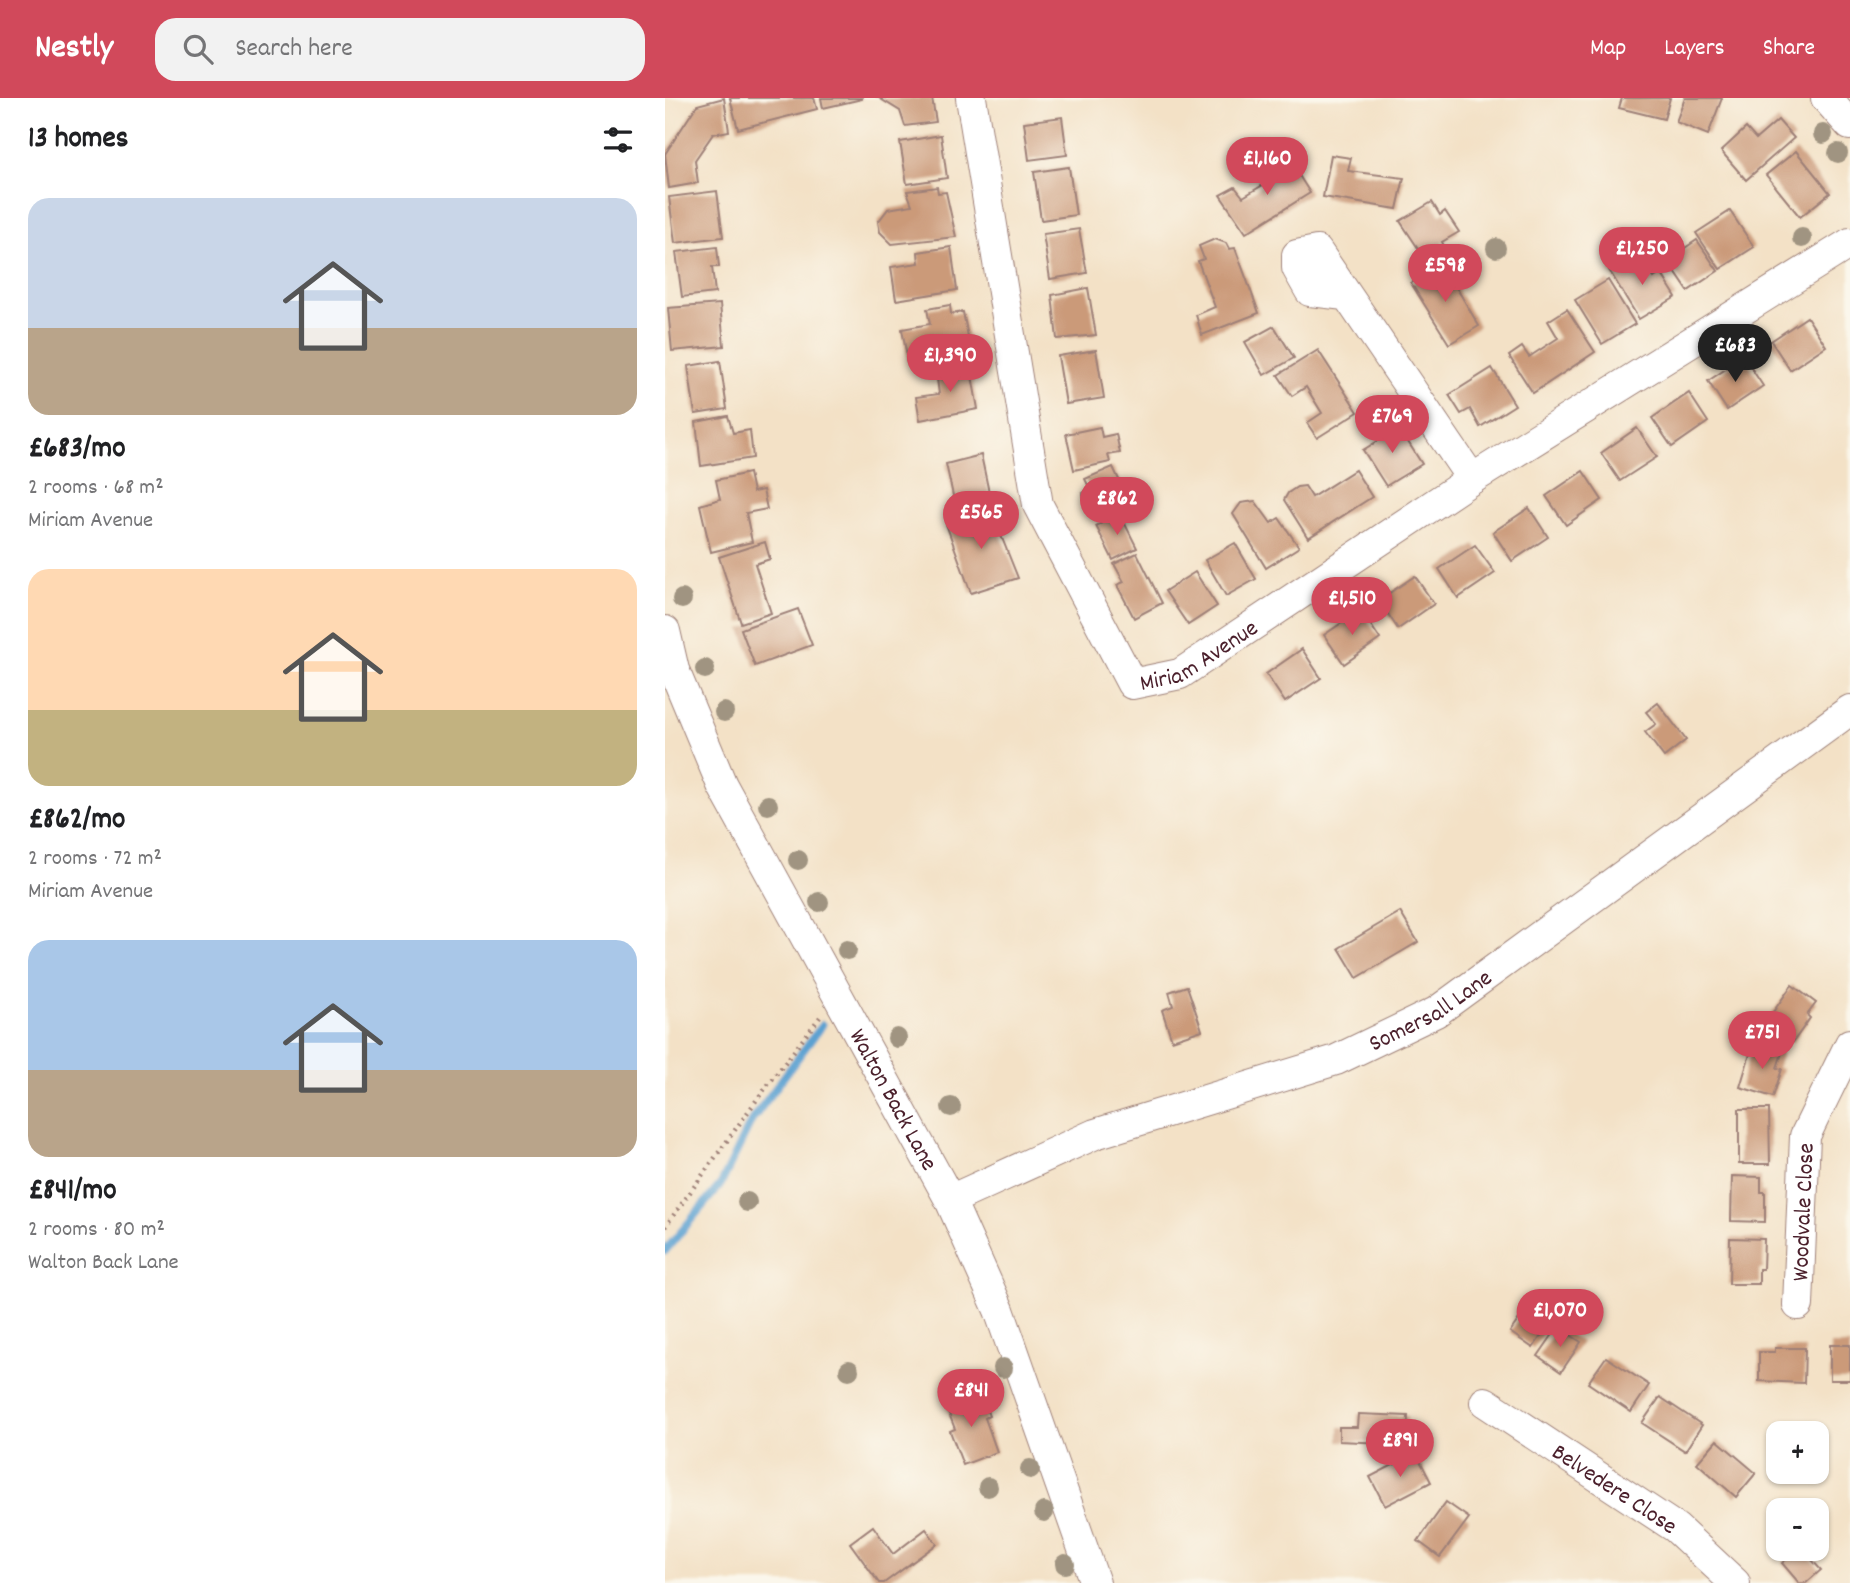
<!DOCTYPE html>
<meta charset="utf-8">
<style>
:root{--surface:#fff;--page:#f2f2f2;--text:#202124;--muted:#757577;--accent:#d1495b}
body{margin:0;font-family:Dekko,sans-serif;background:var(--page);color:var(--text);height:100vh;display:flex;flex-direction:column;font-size:26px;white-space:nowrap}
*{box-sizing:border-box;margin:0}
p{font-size:23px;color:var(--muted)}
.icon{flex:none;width:38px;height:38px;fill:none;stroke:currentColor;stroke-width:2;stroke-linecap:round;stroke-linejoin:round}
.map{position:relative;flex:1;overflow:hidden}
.sheet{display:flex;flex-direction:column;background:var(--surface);width:665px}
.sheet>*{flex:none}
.buttons{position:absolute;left:1101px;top:1323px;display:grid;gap:14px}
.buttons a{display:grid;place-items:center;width:63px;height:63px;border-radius:14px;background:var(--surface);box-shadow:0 2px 5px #0004;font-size:35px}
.price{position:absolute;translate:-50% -60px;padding:0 16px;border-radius:24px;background:var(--accent);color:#fff;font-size:23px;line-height:46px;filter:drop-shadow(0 2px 4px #0008)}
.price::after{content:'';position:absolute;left:50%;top:42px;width:21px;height:16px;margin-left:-10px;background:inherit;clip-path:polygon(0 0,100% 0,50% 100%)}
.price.on{background:#222;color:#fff}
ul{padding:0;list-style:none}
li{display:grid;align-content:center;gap:14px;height:371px;padding:0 28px}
li span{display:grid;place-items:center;height:217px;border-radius:21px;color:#555}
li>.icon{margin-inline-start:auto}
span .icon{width:126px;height:126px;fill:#fffc;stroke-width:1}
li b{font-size:30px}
h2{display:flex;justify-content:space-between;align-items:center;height:84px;padding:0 28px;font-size:30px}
header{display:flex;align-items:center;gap:42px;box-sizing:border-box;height:98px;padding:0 35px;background:var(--accent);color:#fff}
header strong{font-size:33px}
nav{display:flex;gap:38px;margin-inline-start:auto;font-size:24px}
.search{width:490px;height:63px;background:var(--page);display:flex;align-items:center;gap:18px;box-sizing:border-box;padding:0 24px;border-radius:21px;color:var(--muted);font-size:26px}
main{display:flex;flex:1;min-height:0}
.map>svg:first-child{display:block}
</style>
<header>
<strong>Nestly</strong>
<div class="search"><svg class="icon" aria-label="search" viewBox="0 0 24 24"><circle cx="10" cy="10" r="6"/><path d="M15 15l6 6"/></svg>Search here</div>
<nav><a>Map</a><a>Layers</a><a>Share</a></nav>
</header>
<main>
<section class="sheet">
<h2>13 homes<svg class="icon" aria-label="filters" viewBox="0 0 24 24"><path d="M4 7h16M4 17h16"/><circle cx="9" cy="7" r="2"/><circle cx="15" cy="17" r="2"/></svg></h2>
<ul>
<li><span style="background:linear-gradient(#c9d6e8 60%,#b9a48a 0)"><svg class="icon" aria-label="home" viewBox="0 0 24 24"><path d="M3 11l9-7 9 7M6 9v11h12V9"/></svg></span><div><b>£683/mo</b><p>2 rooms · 68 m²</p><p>Miriam Avenue</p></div></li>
<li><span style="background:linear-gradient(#ffd9b3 65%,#c2b280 0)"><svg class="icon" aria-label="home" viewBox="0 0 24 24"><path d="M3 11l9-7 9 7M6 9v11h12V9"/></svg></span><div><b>£862/mo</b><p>2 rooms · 72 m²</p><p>Miriam Avenue</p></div></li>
<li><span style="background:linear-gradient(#a9c7e8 60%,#b9a48a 0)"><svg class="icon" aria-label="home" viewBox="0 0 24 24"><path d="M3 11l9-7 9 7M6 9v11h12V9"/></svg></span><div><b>£841/mo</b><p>2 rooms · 80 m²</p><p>Walton Back Lane</p></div></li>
</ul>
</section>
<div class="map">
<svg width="1185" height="1485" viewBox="0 0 1185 1485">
<rect width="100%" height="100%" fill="#fbf7ec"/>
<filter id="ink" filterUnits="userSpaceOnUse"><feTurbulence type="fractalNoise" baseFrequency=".0143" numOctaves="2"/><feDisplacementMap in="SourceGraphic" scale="14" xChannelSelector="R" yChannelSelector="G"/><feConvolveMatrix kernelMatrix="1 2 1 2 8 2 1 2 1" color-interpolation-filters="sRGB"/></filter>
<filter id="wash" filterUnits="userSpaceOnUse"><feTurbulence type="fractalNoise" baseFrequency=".00686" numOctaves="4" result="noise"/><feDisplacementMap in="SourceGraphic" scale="28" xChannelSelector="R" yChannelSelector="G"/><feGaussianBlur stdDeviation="1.57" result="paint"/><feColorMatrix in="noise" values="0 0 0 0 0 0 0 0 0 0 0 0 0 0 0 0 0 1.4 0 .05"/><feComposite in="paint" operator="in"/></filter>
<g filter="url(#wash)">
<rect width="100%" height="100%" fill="#f3e1c6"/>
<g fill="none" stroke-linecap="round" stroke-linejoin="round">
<path stroke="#5ca1d1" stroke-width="8" d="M0,1153L56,1086L87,1022L157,927"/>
</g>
<g id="blocks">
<g fill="#cb9a79">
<path d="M59,0L64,33L48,36L30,62L33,85L4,90L0,56L32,7Z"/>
<path d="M65,0H149L152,11L73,31Z"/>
<path d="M156,0H197V1L158,10Z"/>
<path d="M214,0H267L271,24L240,28L235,13Z"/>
<path d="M957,0H1005L999,21L954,10Z"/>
<path d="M1020,0H1057L1043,37L1011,24Z"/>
<path d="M397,19L402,57L364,62L359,24Z"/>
<path d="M1113,22L1129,40L1081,82L1056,53L1081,30L1091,41Z"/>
<path d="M276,37L282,80L242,86L235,44Z"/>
<path d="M1131,53L1165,95L1135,119L1101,77Z"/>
<path d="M666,57L686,60L683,73L739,80L732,111L658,99Z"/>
<path d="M623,60L645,95L581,135L555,97L570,89L578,99L606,82L602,74Z"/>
<path d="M404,69L411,117L376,122L369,74Z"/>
<path d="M272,89L273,95L281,94L291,139L227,146L215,134L213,124L223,111L247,107L242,93Z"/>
<path d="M52,93L58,139L10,145L4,99Z"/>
<path d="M767,104L775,117L780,113L794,134L777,144L781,152L763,165L735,123Z"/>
<path d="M1065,113L1089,149L1055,171L1031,135Z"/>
<path d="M414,131L422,175L385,181L378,136Z"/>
<path d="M550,141L561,145L564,151L570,150L594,215L537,237L531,217L550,209L533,163L539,161L534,148Z"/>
<path d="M1032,142L1053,173L1023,193L1002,162Z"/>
<path d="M52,149L54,169H47L50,195L17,199L11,154Z"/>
<path d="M286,149L292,192L231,202L226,169L254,165L253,154Z"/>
<path d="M968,157L975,168L980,165L989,180L996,175L1011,199L974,221L944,172Z"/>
<path d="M778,167L814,228L784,246L746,185Z"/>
<path d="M943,182L970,226L937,246L910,202Z"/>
<path d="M423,190L431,237L392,241L387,197Z"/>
<path d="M55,206L59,248L7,253L3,210Z"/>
<path d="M285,207L286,216L298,214L306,254L243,265L237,231L265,226L262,211Z"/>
<path d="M902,211L930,254L868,295L844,258L857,249L864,259L893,240L883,223Z"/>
<path d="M1142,219L1161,248L1125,272L1106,243Z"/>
<path d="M609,228L629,260L599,277L580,244Z"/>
<path d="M431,252L439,300L401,306L393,258Z"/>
<path d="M653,252L693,314L652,340L642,325L657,315L641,289L627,298L613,277Z"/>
<path d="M1079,259L1098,288L1062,312L1043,283Z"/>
<path d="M55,263L62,311L30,316L23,268Z"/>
<path d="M305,267L313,311L255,322L251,299L274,296L271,273Z"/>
<path d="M827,270L850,307L815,329L805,311L796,316L784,297Z"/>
<path d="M1024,295L1043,324L1007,349L987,320Z"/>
<path d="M63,318L68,335L85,332L88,360L36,368L31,324Z"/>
<path d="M731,325L757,366L721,388L698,352L716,341L713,336Z"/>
<path d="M435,329L437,339L451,336L455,355L443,357L445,364L409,372L401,336Z"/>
<path d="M972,330L992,359L955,383L936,355Z"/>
<path d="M316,357L326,404L291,411L281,366Z"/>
<path d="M448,369L464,403L428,420L417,395L425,391L420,381Z"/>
<path d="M690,372L707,399L643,440L619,402L623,395L632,389L640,388L647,399Z"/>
<path d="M918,373L937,402L901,427L881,398Z"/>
<path d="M84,375L88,394L98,392L102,411L81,415L87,444L46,454L35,407L55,401L51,382Z"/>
<path d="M590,403L606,425L614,420L634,449L601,470L568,416L576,405Z"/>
<path d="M325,410L353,480L306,495L281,426Z"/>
<path d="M864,410L883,439L847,463L828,434Z"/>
<path d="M455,416L472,450L448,462L431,428Z"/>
<path d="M100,444L105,461L90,466L106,515L76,525L54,459Z"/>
<path d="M570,445L591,481L561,498L540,462Z"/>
<path d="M810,447L830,475L793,500L774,471Z"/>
<path d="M472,455L497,505L469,520L452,487L459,484L449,466Z"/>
<path d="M530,474L552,508L523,527L500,493Z"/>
<path d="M750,478L769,506L733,531L714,502Z"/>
<path d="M133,511L147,547L90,568L76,531Z"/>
<path d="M696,512L715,541L679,566L659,537Z"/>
<path d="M637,551L656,580L620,604L601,576Z"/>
<path d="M993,605L1021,642L999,659L980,634L991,626L981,614Z"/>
<path d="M735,814L753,844L692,880L674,850Z"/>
<path d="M1127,887L1151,905L1142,917L1145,920L1128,944L1101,924Z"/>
<path d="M522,888L537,932L507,942L497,912L508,908L504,894Z"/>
<path d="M1088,946L1117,955L1112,970L1117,971L1108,999L1075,989Z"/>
<path d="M1074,1011H1104L1105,1066H1074Z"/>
<path d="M1067,1078L1096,1079V1094H1100V1124L1066,1123Z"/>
<path d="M1065,1140L1099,1141L1098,1171H1094V1186H1064Z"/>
<path d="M865,1205L888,1220L868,1250L845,1234Z"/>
<path d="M893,1229L916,1244L896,1274L873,1258Z"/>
<rect x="1165" y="1247" width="20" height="35"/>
<path d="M1110,1250H1140L1139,1285L1094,1283V1254H1110Z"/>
<path d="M941,1259L984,1287L966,1314L923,1285Z"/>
<path d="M315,1295L324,1318L320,1320L332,1354L298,1367L285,1333L290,1331L281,1308Z"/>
<path d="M995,1299L1037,1327L1020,1353L977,1325Z"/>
<path d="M693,1316L743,1318L742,1346L674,1343V1329H692Z"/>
<path d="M1052,1342L1091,1375L1071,1399L1032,1365Z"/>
<path d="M751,1355L766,1384L720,1408L705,1379Z"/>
<path d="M781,1404L804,1420L775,1459L753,1443Z"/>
<path d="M208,1428L228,1456L261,1431L272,1446L219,1485H214L185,1445Z"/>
<path d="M1133,1451H1137L1156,1472L1141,1485H1134L1117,1465Z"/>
</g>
</g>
</g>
<g filter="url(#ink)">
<use href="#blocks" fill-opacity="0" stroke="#9e8078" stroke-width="2"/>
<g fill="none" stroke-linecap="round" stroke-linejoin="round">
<g stroke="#9e8078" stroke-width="32">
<g id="minor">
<path id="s1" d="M306,0L373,407L467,586L515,576L807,381L1185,145"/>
<path d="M1161,0L1185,27"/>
<path d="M680,197L645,193L632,170V157L652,153L807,381"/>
<path id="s2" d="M0,533L9,572L57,687L285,1102L334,1212L430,1485"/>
<path id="s3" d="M285,1102L430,1036L671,962L771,914L1185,612"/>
<path id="s4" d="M1133,1207L1140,1038L1185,946"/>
<path id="s5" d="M820,1304L1011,1430L1070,1485"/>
</g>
</g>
<path stroke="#9e8078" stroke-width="4.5" stroke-dasharray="2 5" stroke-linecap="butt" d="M0,1129L93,1000L155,919"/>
<use href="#minor" stroke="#fff" stroke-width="30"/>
</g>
<g fill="#a09481">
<circle cx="1158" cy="36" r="10"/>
<circle cx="1173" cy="55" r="10"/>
<circle cx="1137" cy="140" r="10"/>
<circle cx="831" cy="150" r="10"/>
<circle cx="17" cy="501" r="10"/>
<circle cx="40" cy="571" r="10"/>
<circle cx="59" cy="614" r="10"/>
<circle cx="103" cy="707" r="10"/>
<circle cx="133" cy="762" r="10"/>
<circle cx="154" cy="804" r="10"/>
<circle cx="182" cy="852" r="10"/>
<circle cx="232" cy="940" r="10"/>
<circle cx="286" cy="1009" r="10"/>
<circle cx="82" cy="1104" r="10"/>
<circle cx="338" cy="1270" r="10"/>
<circle cx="184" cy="1272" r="10"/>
<circle cx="365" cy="1371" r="10"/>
<circle cx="323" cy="1389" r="10"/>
<circle cx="379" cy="1414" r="10"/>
<circle cx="400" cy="1466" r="10"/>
</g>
</g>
<g text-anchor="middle" stroke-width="6" stroke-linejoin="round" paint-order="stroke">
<g font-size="24" fill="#4a1f2b" stroke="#fbf7ec">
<text dy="8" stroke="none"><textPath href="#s1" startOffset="688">Miriam Avenue</textPath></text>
<text dy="8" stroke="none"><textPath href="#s3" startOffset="518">Somersall Lane</textPath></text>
<text dy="8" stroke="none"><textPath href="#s2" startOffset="523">Walton Back Lane</textPath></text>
<text dy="8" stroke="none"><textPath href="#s4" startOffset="93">Woodvale Close</textPath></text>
<text dy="8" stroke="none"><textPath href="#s5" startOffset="156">Belvedere Close</textPath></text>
</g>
</g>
</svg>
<div class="buttons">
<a>+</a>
<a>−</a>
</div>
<b class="price" style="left:602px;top:99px">£1,160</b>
<b class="price" style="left:977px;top:189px">£1,250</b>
<b class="price" style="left:780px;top:206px">£598</b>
<b class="price on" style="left:1070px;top:286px">£683</b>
<b class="price" style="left:285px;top:296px">£1,390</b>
<b class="price" style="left:727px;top:357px">£769</b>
<b class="price" style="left:452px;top:439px">£862</b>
<b class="price" style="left:316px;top:453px">£565</b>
<b class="price" style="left:687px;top:539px">£1,510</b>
<b class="price" style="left:1097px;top:973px">£751</b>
<b class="price" style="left:895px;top:1251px">£1,070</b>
<b class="price" style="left:306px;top:1331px">£841</b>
<b class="price" style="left:735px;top:1381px">£891</b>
</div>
</main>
